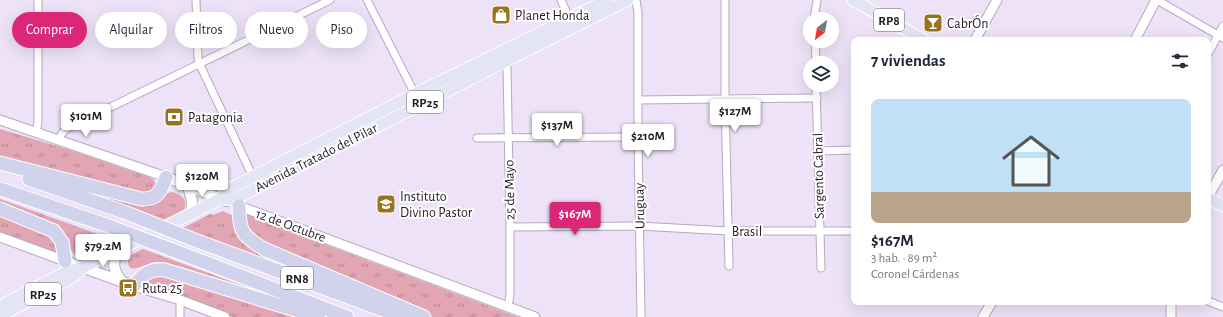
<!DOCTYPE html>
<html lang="es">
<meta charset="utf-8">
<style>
:root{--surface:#fff;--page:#f6f6f7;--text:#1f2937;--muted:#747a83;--accent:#db2777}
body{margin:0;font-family:"Alegreya Sans",sans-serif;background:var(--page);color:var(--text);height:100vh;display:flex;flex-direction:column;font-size:15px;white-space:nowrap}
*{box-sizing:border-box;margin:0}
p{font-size:13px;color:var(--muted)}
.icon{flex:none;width:22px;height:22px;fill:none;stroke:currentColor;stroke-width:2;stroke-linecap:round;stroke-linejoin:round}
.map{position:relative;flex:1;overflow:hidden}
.panel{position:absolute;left:851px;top:37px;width:360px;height:268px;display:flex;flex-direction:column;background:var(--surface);border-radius:8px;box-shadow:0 4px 16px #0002}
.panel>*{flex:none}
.banner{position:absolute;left:12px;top:12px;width:380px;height:36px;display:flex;gap:8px}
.needle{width:26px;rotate:211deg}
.fabs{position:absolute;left:803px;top:12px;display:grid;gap:8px}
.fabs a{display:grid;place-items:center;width:36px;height:36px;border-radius:50%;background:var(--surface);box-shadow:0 4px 16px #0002;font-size:20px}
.price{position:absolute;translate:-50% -34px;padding:0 9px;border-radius:4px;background:#fff;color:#222;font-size:13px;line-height:26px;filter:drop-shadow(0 1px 2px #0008)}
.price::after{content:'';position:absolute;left:50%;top:24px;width:12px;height:9px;margin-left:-6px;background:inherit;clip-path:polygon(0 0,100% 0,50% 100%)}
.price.current{background:var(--accent);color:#fff}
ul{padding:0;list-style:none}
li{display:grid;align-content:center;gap:8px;height:212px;padding:0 20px}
li span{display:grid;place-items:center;height:124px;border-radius:8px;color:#555}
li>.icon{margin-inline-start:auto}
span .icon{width:72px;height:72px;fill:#fffc;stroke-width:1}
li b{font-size:17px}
h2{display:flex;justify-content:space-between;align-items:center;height:48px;padding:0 20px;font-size:17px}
.chip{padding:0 14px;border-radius:18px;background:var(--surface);box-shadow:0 4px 16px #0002;font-size:14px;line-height:36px}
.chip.current{background:var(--accent);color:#fff}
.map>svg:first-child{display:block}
</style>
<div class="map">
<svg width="1223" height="317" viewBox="0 0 1223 317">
<defs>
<pattern id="grass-tufts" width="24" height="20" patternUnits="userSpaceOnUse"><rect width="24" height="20" fill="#e1a5b3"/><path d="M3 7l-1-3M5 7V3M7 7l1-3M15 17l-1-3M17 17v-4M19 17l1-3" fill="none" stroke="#b68691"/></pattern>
</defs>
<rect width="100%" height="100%" fill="#ede2f7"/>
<g fill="url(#grass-tufts)">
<path d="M0,129L67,149L149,177L154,180L156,184L155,189L147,195L0,159Z"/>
<path d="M25,174L131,200L172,192C182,195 188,199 184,210L160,223Z"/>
<path d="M0,199L120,242L90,258C75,261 71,251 66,239L0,206Z"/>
<path d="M223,211L233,216L238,231L340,286L179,230L210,214L213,215Z"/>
<path d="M0,213L53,235L58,251L56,253H51L0,234Z"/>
<path d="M248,214C261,215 273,223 284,229L518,317H432L249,235L245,218Z"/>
<path d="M143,249L249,288V289C228,282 206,275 184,268C176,266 168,263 160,262C156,262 152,262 148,264C142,266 129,274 128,262C127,255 137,252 143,249Z"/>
<path d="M156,273L307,317H233L155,290L149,287L148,283L150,278Z"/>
</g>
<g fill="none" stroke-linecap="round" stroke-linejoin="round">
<g stroke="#b5aabe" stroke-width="9">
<g id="minor">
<path d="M196,0L198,58L199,63L253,177"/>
<path d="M367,0L420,104"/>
<path d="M561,0L571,22"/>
<path d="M636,0L638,13V137L641,317"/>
<path d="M725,0V100L729,266"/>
<path d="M1157,0L1223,38"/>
<path d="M814,19L817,0"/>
<path d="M815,41L816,63"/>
<path d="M1208,54L1223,26"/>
<path d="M505,59L507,67L510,227V295L508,306"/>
<path d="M816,85L821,268"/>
<path d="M638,100L817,98"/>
<path d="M36,133L38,122V0"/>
<path d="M477,138L638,137"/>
<path d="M58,140L63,132L66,129L330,0"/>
<path d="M817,151L854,150"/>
<path d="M510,227L639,226L729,231H854"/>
<path d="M180,300V317"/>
<path d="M1208,301L1223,307"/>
</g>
</g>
<g stroke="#b5aabe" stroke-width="11">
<g id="tertiary">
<path d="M975,40L997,0"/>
<path d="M1135,40L1156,0"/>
<path d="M0,120L166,177"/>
<path d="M1208,197L1223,170"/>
<path d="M239,206L535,317"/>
<path d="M0,237L65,261"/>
<path d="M134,286L180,300L225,317"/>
<path d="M1171,302V317"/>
<path d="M983,317L992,302"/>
</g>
</g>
<g stroke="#b5aabe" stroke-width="12">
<g id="secondary">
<path d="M166,177L226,201"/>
<path d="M188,186L192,201L191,213"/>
<path d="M118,250C112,264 113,270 122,282"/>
<path d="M65,261L134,286"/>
</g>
</g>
<g stroke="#fff" stroke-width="13">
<g id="primary">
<path d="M853,0L924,40"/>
<path d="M1208,198L1223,206"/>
<path d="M220,199H235L506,61L628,0"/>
<path d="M0,306L68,271L82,268"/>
<path d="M0,316L73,277L84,267L220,199L228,190L235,186L415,94L607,0"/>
</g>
</g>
<g stroke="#fff" stroke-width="15">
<g id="motorway">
<path d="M0,163L141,199C158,200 161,191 166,177"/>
<path d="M29,179L124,212"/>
<path d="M0,189L106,225"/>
<path d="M239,206C239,231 242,236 264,249L424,317"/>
<path d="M0,209L54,231L62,242L65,261"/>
<path d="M192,239L402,317"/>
<path d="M170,249L347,317"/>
<path d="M134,286C142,274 151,268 165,270L318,317"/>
</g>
</g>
<use href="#minor" stroke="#fff" stroke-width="7"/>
<use href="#tertiary" stroke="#fff" stroke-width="9"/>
<use href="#secondary" stroke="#fff" stroke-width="10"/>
<use href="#primary" stroke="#e3e5f4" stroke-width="11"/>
<use href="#motorway" stroke="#d1d3ec" stroke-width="13"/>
<g stroke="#fff" stroke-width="15" stroke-linecap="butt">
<g id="motorway-bridge">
<path d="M124,212L192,239"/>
<path d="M106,225L170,249"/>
</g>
</g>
<use href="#motorway-bridge" stroke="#d1d3ec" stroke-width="13"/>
</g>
<defs>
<g id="shop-square" transform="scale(1)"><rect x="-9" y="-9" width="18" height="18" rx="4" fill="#97731d" stroke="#fff"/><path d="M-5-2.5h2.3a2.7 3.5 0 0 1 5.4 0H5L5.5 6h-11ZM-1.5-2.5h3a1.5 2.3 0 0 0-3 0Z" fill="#fff"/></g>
<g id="bar-square" transform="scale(1)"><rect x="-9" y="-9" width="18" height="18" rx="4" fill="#97731d" stroke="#fff"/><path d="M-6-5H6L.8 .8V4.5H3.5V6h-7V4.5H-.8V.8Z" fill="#fff"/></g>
<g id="bank-square" transform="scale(1)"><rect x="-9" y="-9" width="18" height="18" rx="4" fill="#97731d" stroke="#fff"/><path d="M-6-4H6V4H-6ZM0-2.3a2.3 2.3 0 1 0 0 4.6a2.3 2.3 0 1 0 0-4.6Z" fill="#fff"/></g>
<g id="school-square" transform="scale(1)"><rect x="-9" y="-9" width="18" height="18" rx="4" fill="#97731d" stroke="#fff"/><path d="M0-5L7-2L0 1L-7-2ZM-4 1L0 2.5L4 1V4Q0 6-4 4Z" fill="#fff"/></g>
<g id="bus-square" transform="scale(1)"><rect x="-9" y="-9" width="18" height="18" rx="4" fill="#97731d" stroke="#fff"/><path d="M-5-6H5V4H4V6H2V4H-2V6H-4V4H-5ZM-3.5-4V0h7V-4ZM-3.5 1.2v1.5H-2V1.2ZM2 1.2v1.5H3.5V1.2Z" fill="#fff"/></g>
</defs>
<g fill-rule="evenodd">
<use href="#shop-square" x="501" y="15"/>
<use href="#bar-square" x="933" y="23"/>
<use href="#bank-square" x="174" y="117"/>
<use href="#school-square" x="386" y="204"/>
<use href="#bus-square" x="128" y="288"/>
</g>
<g text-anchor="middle" stroke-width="4" stroke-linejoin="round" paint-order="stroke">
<g fill="#fff" stroke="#656267" stroke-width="1">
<rect x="874" y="9" width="30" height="22" rx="3"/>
<rect x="407" y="91" width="36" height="22" rx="3"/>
<rect x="281" y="267" width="32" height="22" rx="3"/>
<rect x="25" y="283" width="36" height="22" rx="3"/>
</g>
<g font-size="13" font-weight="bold" fill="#231e26">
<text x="889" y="25">RP8</text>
<text x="425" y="107">RP25</text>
<text x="297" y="283">RN8</text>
<text x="43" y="299">RP25</text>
</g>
<g font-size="14" fill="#231e26" stroke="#fff" text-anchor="start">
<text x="515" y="20">Planet Honda</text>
<text x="947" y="28">CabrÓn</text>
<text x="188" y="122">Patagonia</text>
<text x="400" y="201">Instituto<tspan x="400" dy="16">Divino Pastor</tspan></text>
<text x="142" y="293">Ruta 25</text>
</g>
<g font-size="14" fill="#231e26" stroke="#fff">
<text transform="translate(316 157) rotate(-27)" y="5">Avenida Tratado del Pilar</text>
<text transform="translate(818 176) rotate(-91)" y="5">Sargento Cabral</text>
<text transform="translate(509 190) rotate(-91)" y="5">25 de Mayo</text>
<text transform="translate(639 206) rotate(-91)" y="5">Uruguay</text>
<text transform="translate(291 225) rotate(20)" y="5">12 de Octubre</text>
<text x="747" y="236">Brasil</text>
</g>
</g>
</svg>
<div class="fabs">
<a><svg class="needle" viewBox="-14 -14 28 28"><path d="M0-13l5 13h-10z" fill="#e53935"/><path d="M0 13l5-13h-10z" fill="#747a83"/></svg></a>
<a><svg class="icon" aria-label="layers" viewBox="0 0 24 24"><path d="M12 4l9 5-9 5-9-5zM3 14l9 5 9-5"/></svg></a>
</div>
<b class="price" style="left:735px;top:133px">$127M</b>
<b class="price" style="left:86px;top:138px">$101M</b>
<b class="price" style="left:557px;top:147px">$137M</b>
<b class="price" style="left:648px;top:158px">$210M</b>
<b class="price" style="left:202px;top:198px">$120M</b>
<b class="price current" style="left:575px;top:236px">$167M</b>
<b class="price" style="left:103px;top:268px">$79.2M</b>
<div class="banner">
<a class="chip current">Comprar</a>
<a class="chip">Alquilar</a>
<a class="chip">Filtros</a>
<a class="chip">Nuevo</a>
<a class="chip">Piso</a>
</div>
<section class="panel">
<h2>7 viviendas<svg class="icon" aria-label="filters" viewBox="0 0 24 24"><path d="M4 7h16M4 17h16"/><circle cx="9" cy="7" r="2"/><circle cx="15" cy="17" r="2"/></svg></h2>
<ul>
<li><span style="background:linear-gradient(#bfe0f5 75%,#b9a48a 0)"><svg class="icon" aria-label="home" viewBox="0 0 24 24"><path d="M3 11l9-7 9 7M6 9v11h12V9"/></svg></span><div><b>$167M</b><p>3 hab. · 89 m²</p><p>Coronel Cárdenas</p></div></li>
</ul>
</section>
</div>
